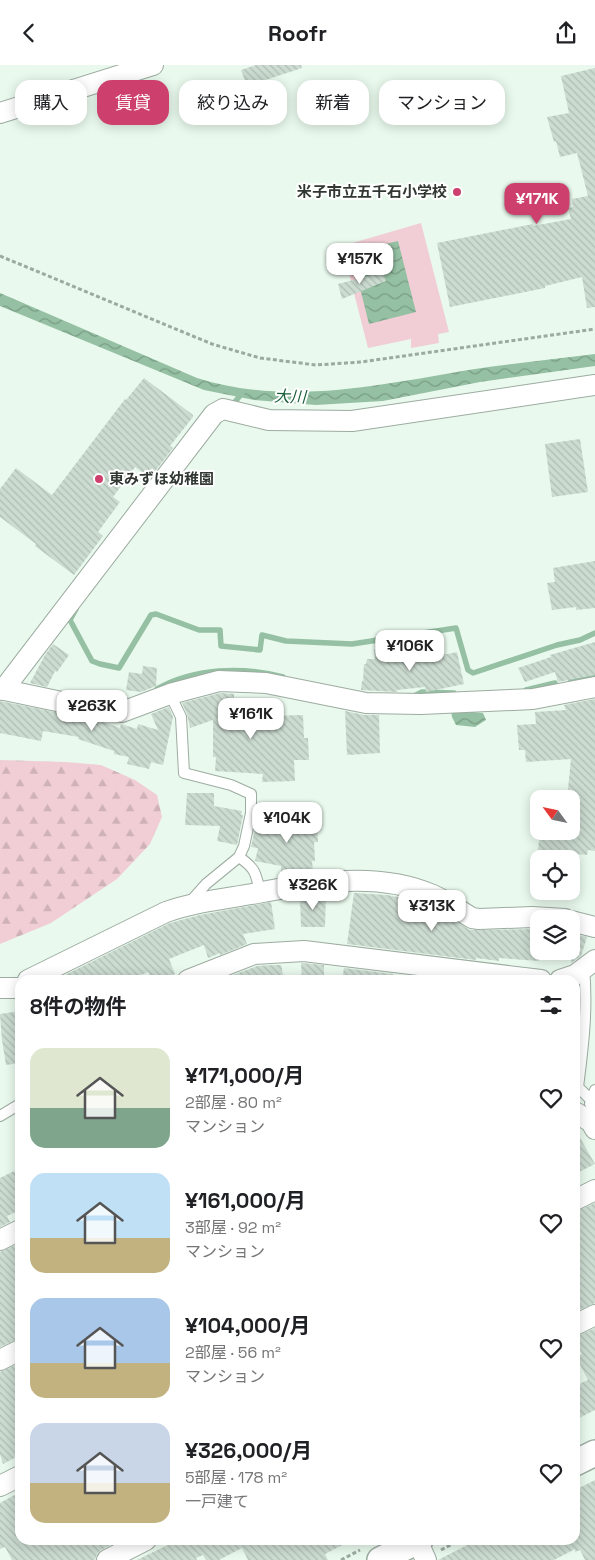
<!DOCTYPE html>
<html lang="ja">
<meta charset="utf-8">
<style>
:root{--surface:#fff;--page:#f2f2f2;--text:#202124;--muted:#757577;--accent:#cd406d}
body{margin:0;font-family:"Space Grotesk","Noto Sans JP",sans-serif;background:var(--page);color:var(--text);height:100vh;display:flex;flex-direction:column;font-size:19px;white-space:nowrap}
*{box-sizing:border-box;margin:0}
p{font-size:16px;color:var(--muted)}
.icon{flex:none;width:28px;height:28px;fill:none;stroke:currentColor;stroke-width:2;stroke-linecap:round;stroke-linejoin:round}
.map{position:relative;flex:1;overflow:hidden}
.details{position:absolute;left:15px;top:910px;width:565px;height:570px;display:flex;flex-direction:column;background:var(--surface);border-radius:15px;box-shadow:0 2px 12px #0003}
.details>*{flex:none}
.banner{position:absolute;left:15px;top:15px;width:565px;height:45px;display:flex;gap:10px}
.needle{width:32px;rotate:303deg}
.controls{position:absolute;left:530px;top:725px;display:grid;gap:10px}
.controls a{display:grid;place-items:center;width:50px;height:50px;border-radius:10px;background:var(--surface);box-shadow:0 2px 12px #0003;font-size:25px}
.price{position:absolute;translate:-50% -42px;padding:0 11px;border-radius:10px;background:#fff;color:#222;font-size:16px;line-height:32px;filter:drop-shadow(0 1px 2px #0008)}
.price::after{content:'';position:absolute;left:50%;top:30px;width:15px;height:11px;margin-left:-8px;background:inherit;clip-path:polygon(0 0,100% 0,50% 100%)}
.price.current{background:var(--accent);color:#fff}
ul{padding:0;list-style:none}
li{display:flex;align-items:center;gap:15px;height:125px;padding:0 15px}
li span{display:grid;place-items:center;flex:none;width:140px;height:100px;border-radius:15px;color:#555}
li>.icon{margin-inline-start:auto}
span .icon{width:60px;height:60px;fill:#fffc;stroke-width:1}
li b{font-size:21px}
h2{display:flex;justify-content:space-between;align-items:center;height:60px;padding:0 15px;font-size:21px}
.pill{padding:0 18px;border-radius:15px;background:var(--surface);box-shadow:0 2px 12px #0003;font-size:18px;line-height:45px}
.pill.current{background:var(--accent);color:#fff}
header{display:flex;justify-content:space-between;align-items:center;height:65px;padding:0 15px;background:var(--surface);font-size:22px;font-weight:600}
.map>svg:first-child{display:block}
</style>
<header><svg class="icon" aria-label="back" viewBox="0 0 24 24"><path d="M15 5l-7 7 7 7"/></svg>Roofr<svg class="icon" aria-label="share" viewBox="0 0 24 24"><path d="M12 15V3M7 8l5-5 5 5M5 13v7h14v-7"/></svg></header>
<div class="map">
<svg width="595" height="1495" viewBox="0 0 595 1495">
<defs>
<pattern id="forest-firs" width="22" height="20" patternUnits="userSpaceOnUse" patternTransform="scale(1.25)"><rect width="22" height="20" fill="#f1ced5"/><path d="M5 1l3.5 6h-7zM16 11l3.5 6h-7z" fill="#cfb2b7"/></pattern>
<pattern id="water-waves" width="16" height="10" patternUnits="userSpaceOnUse" patternTransform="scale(1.25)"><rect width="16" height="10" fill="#95c0a3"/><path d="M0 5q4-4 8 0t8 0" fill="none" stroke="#7a9d85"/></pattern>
<pattern id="building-back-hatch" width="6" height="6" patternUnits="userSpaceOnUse" patternTransform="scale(1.25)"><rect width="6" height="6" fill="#ccdcd1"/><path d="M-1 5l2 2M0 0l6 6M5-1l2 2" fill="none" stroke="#b0beb4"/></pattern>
</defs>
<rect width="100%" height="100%" fill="#e9f9ed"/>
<path fill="url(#forest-firs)" d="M0,695L66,697L101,700L135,715L157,730L162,752L150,779L117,814L51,858L0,879Z"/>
<path fill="#f1ced5" d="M421,158L449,267L438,269L439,278L411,283V274L368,283L342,181Z"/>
<g fill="url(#water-waves)">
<path d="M398,176L416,247L369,259L351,187Z"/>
<path d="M0,228L197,313C288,342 383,319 475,304C515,298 555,294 595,289V301L480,317L383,336L316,340L254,335L204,325L0,241Z"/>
<path d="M451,645L483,648L486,655L475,662L456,660L452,652Z"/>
</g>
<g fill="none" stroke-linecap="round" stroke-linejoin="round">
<g stroke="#95c0a3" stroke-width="5.5">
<path d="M231,342L242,328"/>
<path d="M76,544L70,555L92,596L100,599L119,603L151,550L156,549L199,565H220L221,581L260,585L262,570L286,576L352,579L456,563L468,605L473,608L557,580L580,575L595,568"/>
<path d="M571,615L595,609"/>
<path d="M157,624C194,603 242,601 283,612"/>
<path d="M526,625L555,618"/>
<path d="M412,632L422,627L454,628"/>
</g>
</g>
<g fill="url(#building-back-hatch)">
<path d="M256,0H301L302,3L247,21L241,5Z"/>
<path d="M595,3V242L587,243L582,212L545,221V223L450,242L437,178L533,159V161L571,154L568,143L573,142L572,134L588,131L577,88L560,92L556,76L554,77L547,52L569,48L561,11Z"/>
<path d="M383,207L386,216L342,234L338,219Z"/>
<path d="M144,313L193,350V352L170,381L173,383L150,413L135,402L113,432L120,437L98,467L103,471L74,510L35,481L36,479L0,452V424L16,403L52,430L125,334L126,335Z"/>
<path d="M580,374L588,427L552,432L545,379Z"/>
<path d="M595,496V543L576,545V542L552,545L547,518L555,517L553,503Z"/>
<path d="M595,577V610L558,617L555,607L525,617L518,603L551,592L550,590Z"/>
<path d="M53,579L69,590L57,607L55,606L47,622L30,618L45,590Z"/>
<path d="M408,582L409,597L457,587L464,619L426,627L425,622L397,625V627L361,625L362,616H363L364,599H366L367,594H375L374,585Z"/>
<path d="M143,601L157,603L156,621L141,627L126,625L129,607L142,609Z"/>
<path d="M220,628L234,629V660L271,661V651L303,650L304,673H308L309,695H294L295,716L262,717L263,709L215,706L216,692H213V655L190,663L187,649L182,638Z"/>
<path d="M595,634V786L588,785L587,790L538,785L540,766H571V734H567L571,694L526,697L525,685H519L517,660L536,659L535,647L566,645L564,640Z"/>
<path d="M0,636L100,656L120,663L121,659L137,664L138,659L158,665L151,649L169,642L173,652L163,700L151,697L149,704L127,699L129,692L114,689V686L78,674L79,672L43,666L41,676L0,668Z"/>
<path d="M345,646L364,650H379L380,688L347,690Z"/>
<path d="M187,728H214V741L242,746L241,750H243L237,780L217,776L220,761L185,760Z"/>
<path d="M316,751L318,777H314L315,796H312L313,807L281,810V801L255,796L258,783L251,782L257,754L274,757L292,755V753Z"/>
<path d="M354,828L387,830L408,834L432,843L470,865L539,864V896L499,893V896L476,893V895L347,879Z"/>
<path d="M326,829L325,862H301L300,833Z"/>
<path d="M271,837L275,864L243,869L247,879L220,890V888L208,893L204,880L169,894L175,909L162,915H152L148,907L130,915H55L170,858L200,850Z"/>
<path d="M571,868L587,872L581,891L571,898Z"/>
<path d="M301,898L324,900V915H302Z"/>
<path d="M273,900H281L284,915H228V912L257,901Z"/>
<path d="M344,903L393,909L392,915H342Z"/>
<path d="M20,946V998L6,1000L2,975L0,949Z"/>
<path d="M575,1064L595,1099L575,1109Z"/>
<path d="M14,1106L20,1117V1145L7,1151L10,1157L0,1162V1113Z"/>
<path d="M595,1138V1238L575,1247V1147Z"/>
<path d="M20,1178V1273L0,1282V1187Z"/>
<path d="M595,1263V1345L575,1355V1321L588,1315L576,1292L582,1289L575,1275V1272Z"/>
<path d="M20,1298V1390L3,1399L0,1389V1307Z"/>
<path d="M595,1415V1495H585L580,1485L575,1487V1484L554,1495H438L477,1475H500L502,1479L511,1475H575V1425Z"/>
<path d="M20,1427V1475H120L101,1485L97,1489L95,1495H12L5,1482L0,1484V1438Z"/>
<path d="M178,1475H187L189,1480L196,1477V1475H352L325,1489L328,1495H248L242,1483L219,1495H206L203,1490L196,1493L197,1495H137Z"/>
</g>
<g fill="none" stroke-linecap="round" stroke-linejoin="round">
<g stroke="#9daca1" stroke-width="12">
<g id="service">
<path d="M170,629L181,652L184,708L231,720L251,729V748L244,781L239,792L206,819L190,837"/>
<path d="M239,792C255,803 256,808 260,827"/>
<path d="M584,904C588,943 583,983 578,1022L591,1035"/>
<path d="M595,1025L590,1039L595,1045"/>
<path d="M0,1051L20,1039"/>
</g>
</g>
<g stroke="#9daca1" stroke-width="22">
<g id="minor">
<path d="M0,48L153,0"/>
<path d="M0,624L76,640L122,647L170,629L219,616L266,618L366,638L421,639L533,634L595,622"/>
<path d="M3,625L214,349L223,344L269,355L352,356L595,320"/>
<path d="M571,856L595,862"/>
<path d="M28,915L166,847C194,837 223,834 252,829C310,818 376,805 433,830C446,836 459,845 472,853L479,854L532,852L565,854"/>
<path d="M188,915L254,889L304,886L541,915"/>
<path d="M560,915L575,910L595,895"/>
<path d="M0,923H20"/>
<path d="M575,1047L591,1057L595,1064"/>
<path d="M575,1135L595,1125"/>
<path d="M0,1175L20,1165"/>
<path d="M575,1260L595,1250"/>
<path d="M0,1295L20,1285"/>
<path d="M0,1421L20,1411"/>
<path d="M417,1475L426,1495"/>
<path d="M107,1495L146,1475"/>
</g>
</g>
<g stroke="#9daca1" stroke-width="28">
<g id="tertiary">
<path d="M575,1398L595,1388"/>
<path d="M380,1495L420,1475"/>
</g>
</g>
<g stroke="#9ca9a0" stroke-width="3" stroke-dasharray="4 2.5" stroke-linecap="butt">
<path d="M0,191L212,279L260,293L316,300L361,297L595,264"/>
<path d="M441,1485L460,1475"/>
<path d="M341,1495L360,1485"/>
</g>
<use href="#service" stroke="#fff" stroke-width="10"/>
<use href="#minor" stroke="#fff" stroke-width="20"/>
<use href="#tertiary" stroke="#fff" stroke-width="25"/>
</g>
<g fill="#cd406d" stroke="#fff" stroke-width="2">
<circle cx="457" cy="127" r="5"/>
<circle cx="99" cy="414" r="5"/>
</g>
<g text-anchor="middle" stroke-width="4" stroke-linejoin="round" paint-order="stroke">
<g font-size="15" font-weight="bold" fill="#313833" stroke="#fff" text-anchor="end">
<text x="447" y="132">米子市立五千石小学校</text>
<text x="109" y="419" text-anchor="start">東みずほ幼稚園</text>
</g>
<g font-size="16" font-style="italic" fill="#195e39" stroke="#fff">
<text transform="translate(290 331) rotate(2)" y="6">大川</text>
</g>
</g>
</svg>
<div class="controls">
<a><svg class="needle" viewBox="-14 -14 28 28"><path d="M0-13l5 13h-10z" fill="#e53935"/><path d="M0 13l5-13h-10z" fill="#757577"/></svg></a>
<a><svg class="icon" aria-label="locate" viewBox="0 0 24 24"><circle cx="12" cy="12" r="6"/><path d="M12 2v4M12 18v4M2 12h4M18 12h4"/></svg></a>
<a><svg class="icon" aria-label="layers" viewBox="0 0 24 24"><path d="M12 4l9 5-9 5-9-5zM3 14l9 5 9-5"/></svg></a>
</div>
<b class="price current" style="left:537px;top:160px">¥171K</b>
<b class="price" style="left:360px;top:220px">¥157K</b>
<b class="price" style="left:410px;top:607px">¥106K</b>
<b class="price" style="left:92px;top:667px">¥263K</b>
<b class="price" style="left:251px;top:675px">¥161K</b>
<b class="price" style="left:287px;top:779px">¥104K</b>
<b class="price" style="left:313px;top:846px">¥326K</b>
<b class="price" style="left:432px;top:867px">¥313K</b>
<div class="banner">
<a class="pill">購入</a>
<a class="pill current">賃貸</a>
<a class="pill">絞り込み</a>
<a class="pill">新着</a>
<a class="pill">マンション</a>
</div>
<section class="details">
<h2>8件の物件<svg class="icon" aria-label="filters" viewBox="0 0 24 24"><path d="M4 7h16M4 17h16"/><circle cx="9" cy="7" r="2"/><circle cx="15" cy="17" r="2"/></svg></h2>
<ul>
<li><span style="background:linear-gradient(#dfe7d0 60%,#7fa58c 0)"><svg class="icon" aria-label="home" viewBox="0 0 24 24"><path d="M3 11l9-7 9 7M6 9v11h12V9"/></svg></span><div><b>¥171,000/月</b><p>2部屋 · 80 m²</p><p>マンション</p></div><svg class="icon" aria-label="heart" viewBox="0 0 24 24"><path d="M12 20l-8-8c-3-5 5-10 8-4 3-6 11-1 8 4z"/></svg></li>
<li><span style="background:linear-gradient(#bfe0f5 65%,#c2b280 0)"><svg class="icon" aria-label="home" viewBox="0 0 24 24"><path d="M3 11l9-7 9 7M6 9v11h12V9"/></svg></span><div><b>¥161,000/月</b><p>3部屋 · 92 m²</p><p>マンション</p></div><svg class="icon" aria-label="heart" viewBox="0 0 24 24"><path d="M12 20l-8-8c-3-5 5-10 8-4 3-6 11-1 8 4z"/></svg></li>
<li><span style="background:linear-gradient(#a9c7e8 65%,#c2b280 0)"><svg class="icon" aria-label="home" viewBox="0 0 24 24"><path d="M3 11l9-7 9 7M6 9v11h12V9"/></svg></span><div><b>¥104,000/月</b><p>2部屋 · 56 m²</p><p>マンション</p></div><svg class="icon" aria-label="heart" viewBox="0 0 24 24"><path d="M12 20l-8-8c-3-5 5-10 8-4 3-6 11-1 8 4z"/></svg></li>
<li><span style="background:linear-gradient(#c9d6e8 60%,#c2b280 0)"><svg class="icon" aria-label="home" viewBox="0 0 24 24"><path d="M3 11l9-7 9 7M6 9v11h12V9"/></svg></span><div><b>¥326,000/月</b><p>5部屋 · 178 m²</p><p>一戸建て</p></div><svg class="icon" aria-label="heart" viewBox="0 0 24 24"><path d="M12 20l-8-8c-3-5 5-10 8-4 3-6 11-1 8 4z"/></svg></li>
</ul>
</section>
</div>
